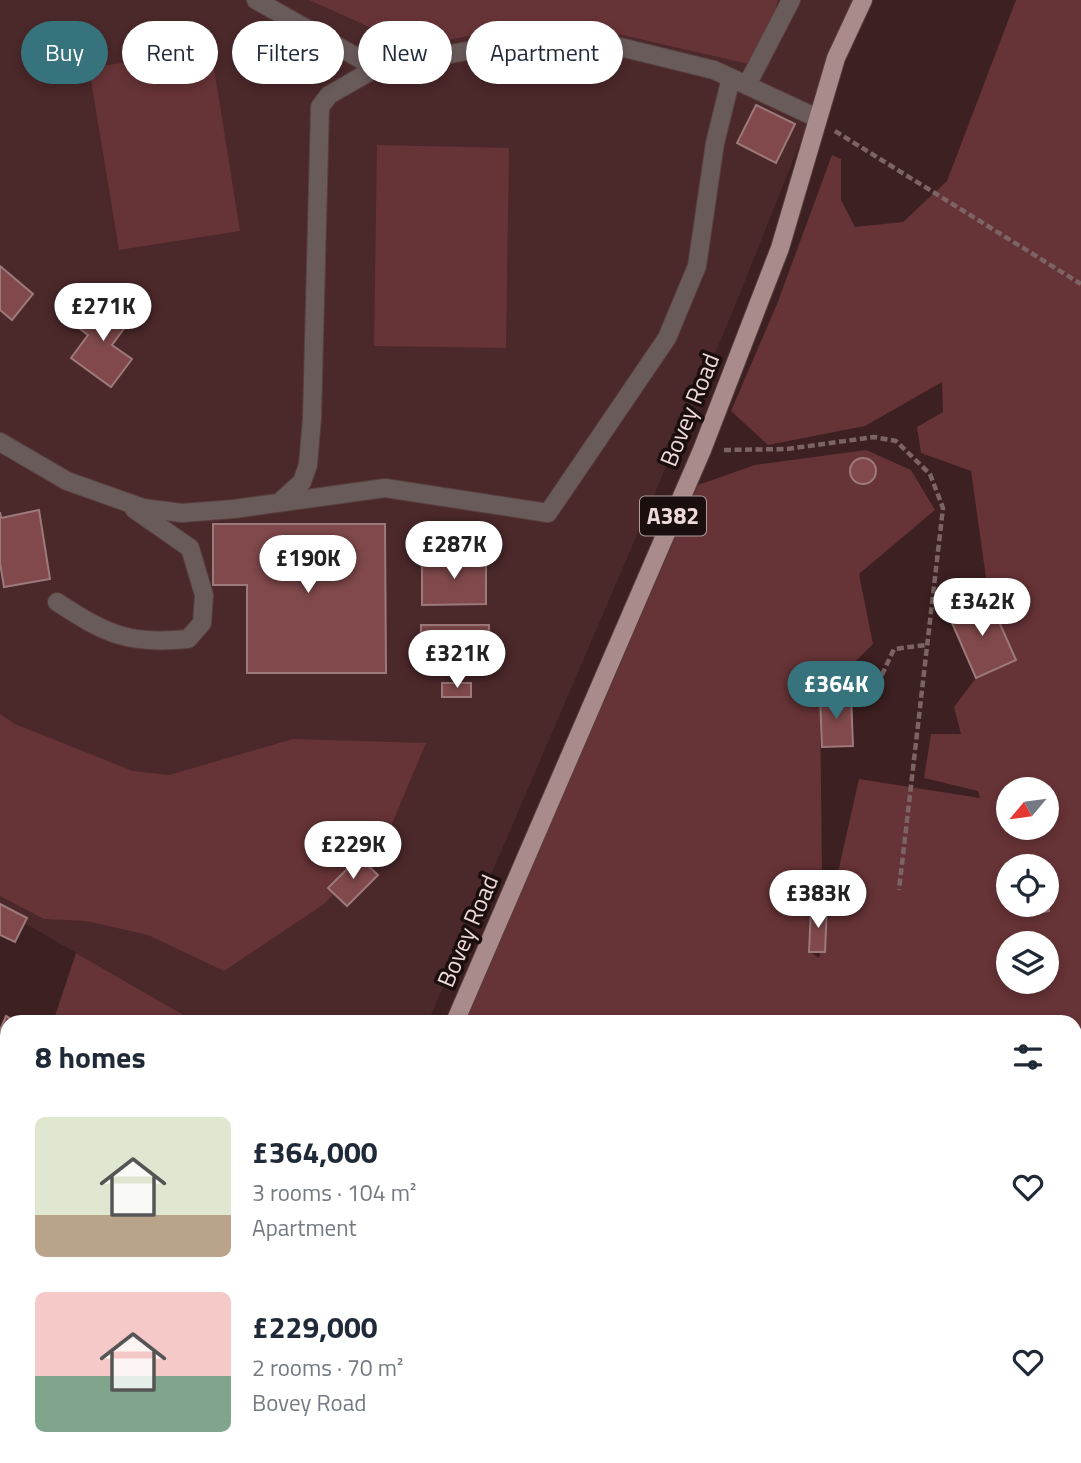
<!DOCTYPE html>
<meta charset="utf-8">
<style>
:root{--surface:#fff;--page:#f6f6f7;--text:#1f2937;--muted:#747a83;--accent:#36737c}
body{margin:0;font-family:"Titillium Web",sans-serif;background:var(--page);color:var(--text);height:100vh;display:flex;flex-direction:column;font-size:26px;white-space:nowrap}
*{box-sizing:border-box;margin:0}
p{font-size:23px;color:var(--muted)}
.icon{flex:none;width:38px;height:38px;fill:none;stroke:currentColor;stroke-width:2;stroke-linecap:round;stroke-linejoin:round}
.map{position:relative;flex:1;overflow:hidden}
.sheet{position:absolute;left:0px;top:1015px;width:1082px;height:448px;display:flex;flex-direction:column;background:var(--surface);border-radius:21px 21px 0 0;box-shadow:0 4px 10px #0003}
.sheet>*{flex:none}
.top-card{position:absolute;left:21px;top:21px;width:700px;height:63px;display:flex;gap:14px}
.needle{width:46px;rotate:241deg}
.buttons{position:absolute;left:996px;top:777px;display:grid;gap:14px}
.buttons a{display:grid;place-items:center;width:63px;height:63px;border-radius:50%;background:var(--surface);box-shadow:0 4px 10px #0003;font-size:35px}
.price{position:absolute;translate:-50% -60px;padding:0 16px;border-radius:24px;background:#fff;color:#222;font-size:23px;line-height:46px;filter:drop-shadow(0 2px 4px #0008)}
.price::after{content:'';position:absolute;left:50%;top:42px;width:21px;height:16px;margin-left:-10px;background:inherit;clip-path:polygon(0 0,100% 0,50% 100%)}
.price.current{background:var(--accent);color:#fff}
ul{padding:0;list-style:none}
li{display:flex;align-items:center;gap:21px;height:175px;padding:0 35px}
li span{display:grid;place-items:center;flex:none;width:196px;height:140px;border-radius:10px;color:#555}
li>.icon{margin-inline-start:auto}
span .icon{width:84px;height:84px;fill:#fffc;stroke-width:1}
li b{font-size:30px}
h2{display:flex;justify-content:space-between;align-items:center;height:84px;padding:0 35px;font-size:30px}
.pill{padding:0 24px;border-radius:32px;background:var(--surface);box-shadow:0 4px 10px #0003;font-size:24px;line-height:63px}
.pill.current{background:var(--accent);color:#fff}
.map>svg:first-child{display:block}
</style>
<div class="map">
<svg width="1081" height="1463" viewBox="0 0 1081 1463">
<rect width="100%" height="100%" fill="#3d2021"/>
<path fill="#4b282a" d="M0,0H857L733,311L428,1022H196L0,909Z"/>
<g fill="#663336" fill-rule="evenodd">
<path d="M309,0H778L757,66L570,23L515,27L427,44L387,35Z"/>
<path d="M1016,0H1081V1463H119L127,1456H1074V1022H464L698,485L755,465L866,450L911,470L935,510L859,574L873,644L820,696L822,872L836,881L859,779L980,798L978,791L924,778L931,734H961L954,707L976,678L1016,660L989,599L971,471L921,453L917,427L943,412L942,382L865,426L768,445L731,411L777,304L832,155L841,159V200L855,227L903,222L947,181ZM1008,789H1046V828H1008ZM1008,866H1046V905H1008ZM830,907L831,908L819,958L810,952L811,908ZM1008,943H1046V982H1008Z"/>
<path d="M211,49L240,231L119,250L89,68Z"/>
<path d="M377,145L509,148L506,348L374,346Z"/>
<path d="M0,714L15,724L133,771L169,775L293,739L426,743L388,833L324,904L224,971L148,935L86,921L44,919L0,896Z"/>
<path d="M76,953L196,1022H53Z"/>
<path d="M7,1323V1456H95L89,1463H0V1331Z"/>
</g>
<g fill="#81494b" stroke="#9c797a" stroke-width="2">
<path d="M756,105L795,124L776,163L737,143Z"/>
<path d="M0,266L33,294L12,320L0,310Z"/>
<path d="M102,298L131,319L112,345L132,359L111,387L71,358L88,335L80,329Z"/>
<circle cx="863" cy="471" r="13"/>
<path d="M39,510L50,579L4,587L0,563V512L1,518Z"/>
<path d="M213,524H385L386,673H247V585H213Z"/>
<path d="M422,557H486V604L422,605Z"/>
<path d="M989,599L1016,660L976,678L949,616Z"/>
<rect x="421" y="625" width="68" height="35"/>
<rect x="442" y="683" width="29" height="14"/>
<path d="M851,695L853,746L822,747L820,696Z"/>
<path d="M359,857L378,875L347,906L328,888Z"/>
<path d="M1046,888L1049,911L1021,914L1020,905H1046Z"/>
<path d="M0,904L27,918L15,942L0,935Z"/>
<path d="M811,908H827L825,952H809Z"/>
<path d="M6,1016L17,1022H7V1034L0,1030Z"/>
</g>
<g fill="none" stroke-linecap="round" stroke-linejoin="round">
<g stroke="#593e3e" stroke-width="20">
<g id="minor">
<path d="M256,0L376,68L563,33L714,70L817,118"/>
<path d="M747,85L791,0"/>
<path d="M0,442L67,481L143,508L182,513L234,509L385,488L548,513L667,338L697,266L715,143L731,78"/>
<path d="M281,501L302,482L308,465L312,418L320,107L329,95L376,68"/>
<path d="M57,602C106,634 128,645 188,639L202,623L204,595L190,548L134,509"/>
</g>
</g>
<g stroke="#593e3e" stroke-width="20">
<g id="major">
<path d="M455,1022L702,450L780,248L836,58L863,0"/>
<path d="M109,1463L117,1456"/>
</g>
</g>
<g stroke="#7d6464" stroke-width="4.5" stroke-dasharray="7 3.5" stroke-linecap="butt">
<path d="M835,131L1081,284"/>
<path d="M724,450L787,449L874,437L896,441L930,474L943,508L899,890"/>
<path d="M873,694L894,649L926,645"/>
</g>
<use href="#minor" stroke="#6a5b5b" stroke-width="18"/>
<use href="#major" stroke="#aa8b8b" stroke-width="18"/>
</g>
<g text-anchor="middle" stroke-width="7" stroke-linejoin="round" paint-order="stroke">
<rect fill="#1b0e0f" stroke="#ae9c9c" stroke-width="2" x="640" y="496.5" width="66" height="39" rx="5"/>
<g font-size="23" font-weight="bold" fill="#edd9d9">
<text x="673" y="524">A382</text>
</g>
<g font-size="24" fill="#edd9d9" stroke="#1b0e0f">
<text transform="translate(690 410) rotate(-68)" y="8">Bovey Road</text>
<text transform="translate(468 931) rotate(-67)" y="8">Bovey Road</text>
</g>
</g>
</svg>
<div class="buttons">
<a><svg class="needle" viewBox="-14 -14 28 28"><path d="M0-13l5 13h-10z" fill="#e53935"/><path d="M0 13l5-13h-10z" fill="#747a83"/></svg></a>
<a><svg class="icon" aria-label="locate" viewBox="0 0 24 24"><circle cx="12" cy="12" r="6"/><path d="M12 2v4M12 18v4M2 12h4M18 12h4"/></svg></a>
<a><svg class="icon" aria-label="layers" viewBox="0 0 24 24"><path d="M12 4l9 5-9 5-9-5zM3 14l9 5 9-5"/></svg></a>
</div>
<b class="price" style="left:103px;top:343px">£271K</b>
<b class="price" style="left:454px;top:581px">£287K</b>
<b class="price" style="left:308px;top:595px">£190K</b>
<b class="price" style="left:982px;top:638px">£342K</b>
<b class="price" style="left:457px;top:690px">£321K</b>
<b class="price current" style="left:836px;top:721px">£364K</b>
<b class="price" style="left:353px;top:881px">£229K</b>
<b class="price" style="left:818px;top:930px">£383K</b>
<div class="top-card">
<a class="pill current">Buy</a>
<a class="pill">Rent</a>
<a class="pill">Filters</a>
<a class="pill">New</a>
<a class="pill">Apartment</a>
</div>
<section class="sheet">
<h2>8 homes<svg class="icon" aria-label="filters" viewBox="0 0 24 24"><path d="M4 7h16M4 17h16"/><circle cx="9" cy="7" r="2"/><circle cx="15" cy="17" r="2"/></svg></h2>
<ul>
<li><span style="background:linear-gradient(#dfe7d0 70%,#b9a48a 0)"><svg class="icon" aria-label="home" viewBox="0 0 24 24"><path d="M3 11l9-7 9 7M6 9v11h12V9"/></svg></span><div><b>£364,000</b><p>3 rooms · 104 m²</p><p>Apartment</p></div><svg class="icon" aria-label="heart" viewBox="0 0 24 24"><path d="M12 20l-8-8c-3-5 5-10 8-4 3-6 11-1 8 4z"/></svg></li>
<li><span style="background:linear-gradient(#f6c9c9 60%,#7fa58c 0)"><svg class="icon" aria-label="home" viewBox="0 0 24 24"><path d="M3 11l9-7 9 7M6 9v11h12V9"/></svg></span><div><b>£229,000</b><p>2 rooms · 70 m²</p><p>Bovey Road</p></div><svg class="icon" aria-label="heart" viewBox="0 0 24 24"><path d="M12 20l-8-8c-3-5 5-10 8-4 3-6 11-1 8 4z"/></svg></li>
</ul>
</section>
</div>
